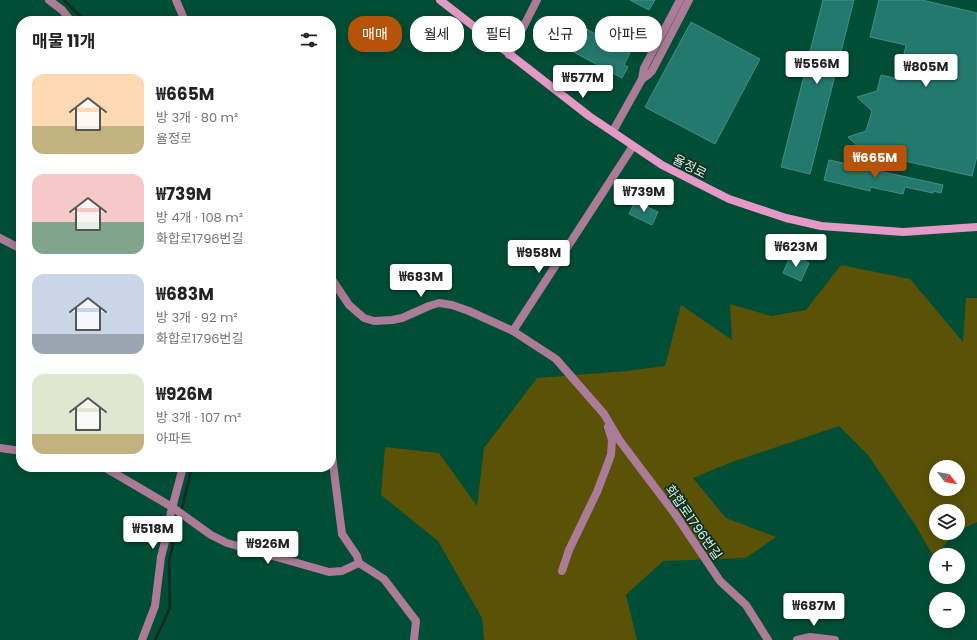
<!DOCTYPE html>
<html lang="ko">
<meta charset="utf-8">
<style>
:root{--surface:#fff;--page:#f6f6f6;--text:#222;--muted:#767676;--accent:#b45309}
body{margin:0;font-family:Poppins,"Noto Sans KR",sans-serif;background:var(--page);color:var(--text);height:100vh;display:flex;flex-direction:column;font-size:15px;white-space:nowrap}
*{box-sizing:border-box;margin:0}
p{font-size:13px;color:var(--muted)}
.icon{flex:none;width:22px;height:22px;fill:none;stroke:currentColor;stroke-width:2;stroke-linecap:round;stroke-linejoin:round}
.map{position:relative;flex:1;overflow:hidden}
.details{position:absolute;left:16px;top:16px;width:320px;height:456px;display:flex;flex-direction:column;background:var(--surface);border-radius:16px;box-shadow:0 2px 10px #0003}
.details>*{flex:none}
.hud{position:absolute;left:348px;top:16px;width:380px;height:36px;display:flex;gap:8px}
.needle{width:26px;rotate:121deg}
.tools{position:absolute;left:929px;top:460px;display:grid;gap:8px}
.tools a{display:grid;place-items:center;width:36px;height:36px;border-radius:50%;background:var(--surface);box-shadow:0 2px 10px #0003;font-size:20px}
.price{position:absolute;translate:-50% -34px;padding:0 9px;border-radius:4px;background:#fff;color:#222;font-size:13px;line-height:26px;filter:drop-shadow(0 1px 2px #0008)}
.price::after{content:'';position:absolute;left:50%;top:24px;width:12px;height:9px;margin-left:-6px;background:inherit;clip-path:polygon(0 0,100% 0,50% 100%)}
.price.active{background:var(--accent);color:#fff}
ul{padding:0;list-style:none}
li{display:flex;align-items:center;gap:12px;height:100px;padding:0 16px}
li span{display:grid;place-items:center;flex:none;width:112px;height:80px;border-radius:12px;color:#555}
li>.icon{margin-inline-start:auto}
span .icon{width:48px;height:48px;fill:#fffc;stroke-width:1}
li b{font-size:17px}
h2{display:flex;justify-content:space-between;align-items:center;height:48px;padding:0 16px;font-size:17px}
.pill{padding:0 14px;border-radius:16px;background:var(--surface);box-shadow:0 2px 10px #0003;font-size:14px;line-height:36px}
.pill.active{background:var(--accent);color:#fff}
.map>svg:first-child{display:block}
</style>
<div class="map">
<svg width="977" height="640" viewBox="0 0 977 640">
<rect width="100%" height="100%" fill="#004e35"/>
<path fill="#595207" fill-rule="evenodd" d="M841,265L910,279L963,342L966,298H977V522L958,531V511H936V533H955L934,557L914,523L868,455L839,426L732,462L693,478L726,518L776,537L746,558L663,561L626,595L637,640H484L482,618L438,541L381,495L385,447L439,453L477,506L484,448L537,378L627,371L665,366L681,305L732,340L730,304L771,316L806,310ZM936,467H958V489H936Z"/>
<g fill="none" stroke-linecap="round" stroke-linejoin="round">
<g stroke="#152920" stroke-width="2.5">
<path d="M64,0L85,21"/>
<path d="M155,640L170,608L169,561L192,467"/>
</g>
</g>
<g fill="#24796f" stroke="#3f9186">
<path d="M630,0H655L649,10Z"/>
<path d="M823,0H854L810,174L781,167Z"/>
<path d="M879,0H922L977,13V156L972,176L864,152L848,137L866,131L872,111L857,97L877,91L881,75L899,79L906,45L870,37Z"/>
<path d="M691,22L760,59L715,144L645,107Z"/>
<path d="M581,26L630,53L624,65L628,67L622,78L568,49Z"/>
<path d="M829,160L943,185L941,193L933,191V193L905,187L903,194L870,187V191L824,180Z"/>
<path d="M635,201L658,212L652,225L629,214Z"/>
<path d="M791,255L809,263L801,281L783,273Z"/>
</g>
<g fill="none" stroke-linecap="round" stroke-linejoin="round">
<g stroke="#ab7b97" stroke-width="8">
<path d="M49,0L62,10L71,21"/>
<path d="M176,0L185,21"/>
<path d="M509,55L537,0"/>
<path d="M642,79L648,75L652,71L689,0"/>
<path d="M613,131L642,79L644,68L680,0"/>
<path d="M0,238L21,249"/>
<path d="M331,278L349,305L364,318L374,321L392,320L402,318L429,306L439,303L452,305L469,311L513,331L556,359L604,414L620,441L675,514L720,581L746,605L768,640"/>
<path d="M513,331L633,146"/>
<path d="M0,448L21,451"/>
<path d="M331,448L342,534L357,556L359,563L384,579L416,621L414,640"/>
<path d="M104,467L172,507L211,535L227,543L329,572L342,571L359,563"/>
<path d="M562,571L569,550L597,492L611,455L612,440L608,427"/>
<path d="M142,640L155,606L161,557L167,534L171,512L183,467"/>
<path d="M797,640L810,637L835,640"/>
</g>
<path stroke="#e599c7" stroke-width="8" d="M440,0L589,116L662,165L729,199L786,218L821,226L903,232L977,227"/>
</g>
<g text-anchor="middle" stroke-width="3.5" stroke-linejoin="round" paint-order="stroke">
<g font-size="13" fill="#d7f8e7" stroke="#122e22">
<text transform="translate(690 166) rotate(27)" y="5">율정로</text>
<text transform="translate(694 522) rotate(55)" y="5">화합로1796번길</text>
</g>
</g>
</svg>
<div class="tools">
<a><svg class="needle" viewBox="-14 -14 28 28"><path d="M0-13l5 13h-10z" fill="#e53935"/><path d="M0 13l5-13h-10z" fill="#767676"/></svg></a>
<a><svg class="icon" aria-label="layers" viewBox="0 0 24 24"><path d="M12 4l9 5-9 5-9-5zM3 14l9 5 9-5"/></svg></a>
<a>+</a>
<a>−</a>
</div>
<b class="price" style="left:817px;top:85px">₩556M</b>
<b class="price" style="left:926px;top:88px">₩805M</b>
<b class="price" style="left:583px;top:99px">₩577M</b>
<b class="price active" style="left:875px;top:179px">₩665M</b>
<b class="price" style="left:644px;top:213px">₩739M</b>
<b class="price" style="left:796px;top:268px">₩623M</b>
<b class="price" style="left:539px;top:274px">₩958M</b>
<b class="price" style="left:421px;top:298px">₩683M</b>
<b class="price" style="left:153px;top:550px">₩518M</b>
<b class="price" style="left:268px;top:565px">₩926M</b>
<b class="price" style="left:814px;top:627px">₩687M</b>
<div class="hud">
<a class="pill active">매매</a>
<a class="pill">월세</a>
<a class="pill">필터</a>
<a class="pill">신규</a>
<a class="pill">아파트</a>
</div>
<section class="details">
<h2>매물 11개<svg class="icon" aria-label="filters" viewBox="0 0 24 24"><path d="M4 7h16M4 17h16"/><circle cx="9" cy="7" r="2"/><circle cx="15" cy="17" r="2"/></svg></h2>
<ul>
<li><span style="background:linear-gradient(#ffd9b3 65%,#c2b280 0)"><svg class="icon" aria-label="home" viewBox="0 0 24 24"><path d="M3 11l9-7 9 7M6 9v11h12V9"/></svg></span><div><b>₩665M</b><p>방 3개 · 80 m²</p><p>율정로</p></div></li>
<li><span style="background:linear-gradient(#f6c9c9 60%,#7fa58c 0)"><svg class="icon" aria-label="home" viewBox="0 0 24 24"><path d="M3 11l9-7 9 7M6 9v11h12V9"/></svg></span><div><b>₩739M</b><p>방 4개 · 108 m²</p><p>화합로1796번길</p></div></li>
<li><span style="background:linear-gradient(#c9d6e8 75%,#9aa5b1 0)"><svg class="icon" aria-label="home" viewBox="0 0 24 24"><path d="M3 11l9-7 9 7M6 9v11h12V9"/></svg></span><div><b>₩683M</b><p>방 3개 · 92 m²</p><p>화합로1796번길</p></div></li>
<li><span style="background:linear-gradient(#dfe7d0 75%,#c2b280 0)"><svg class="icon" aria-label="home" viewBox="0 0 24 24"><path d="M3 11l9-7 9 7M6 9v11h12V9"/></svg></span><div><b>₩926M</b><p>방 3개 · 107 m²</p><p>아파트</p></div></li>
</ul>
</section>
</div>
